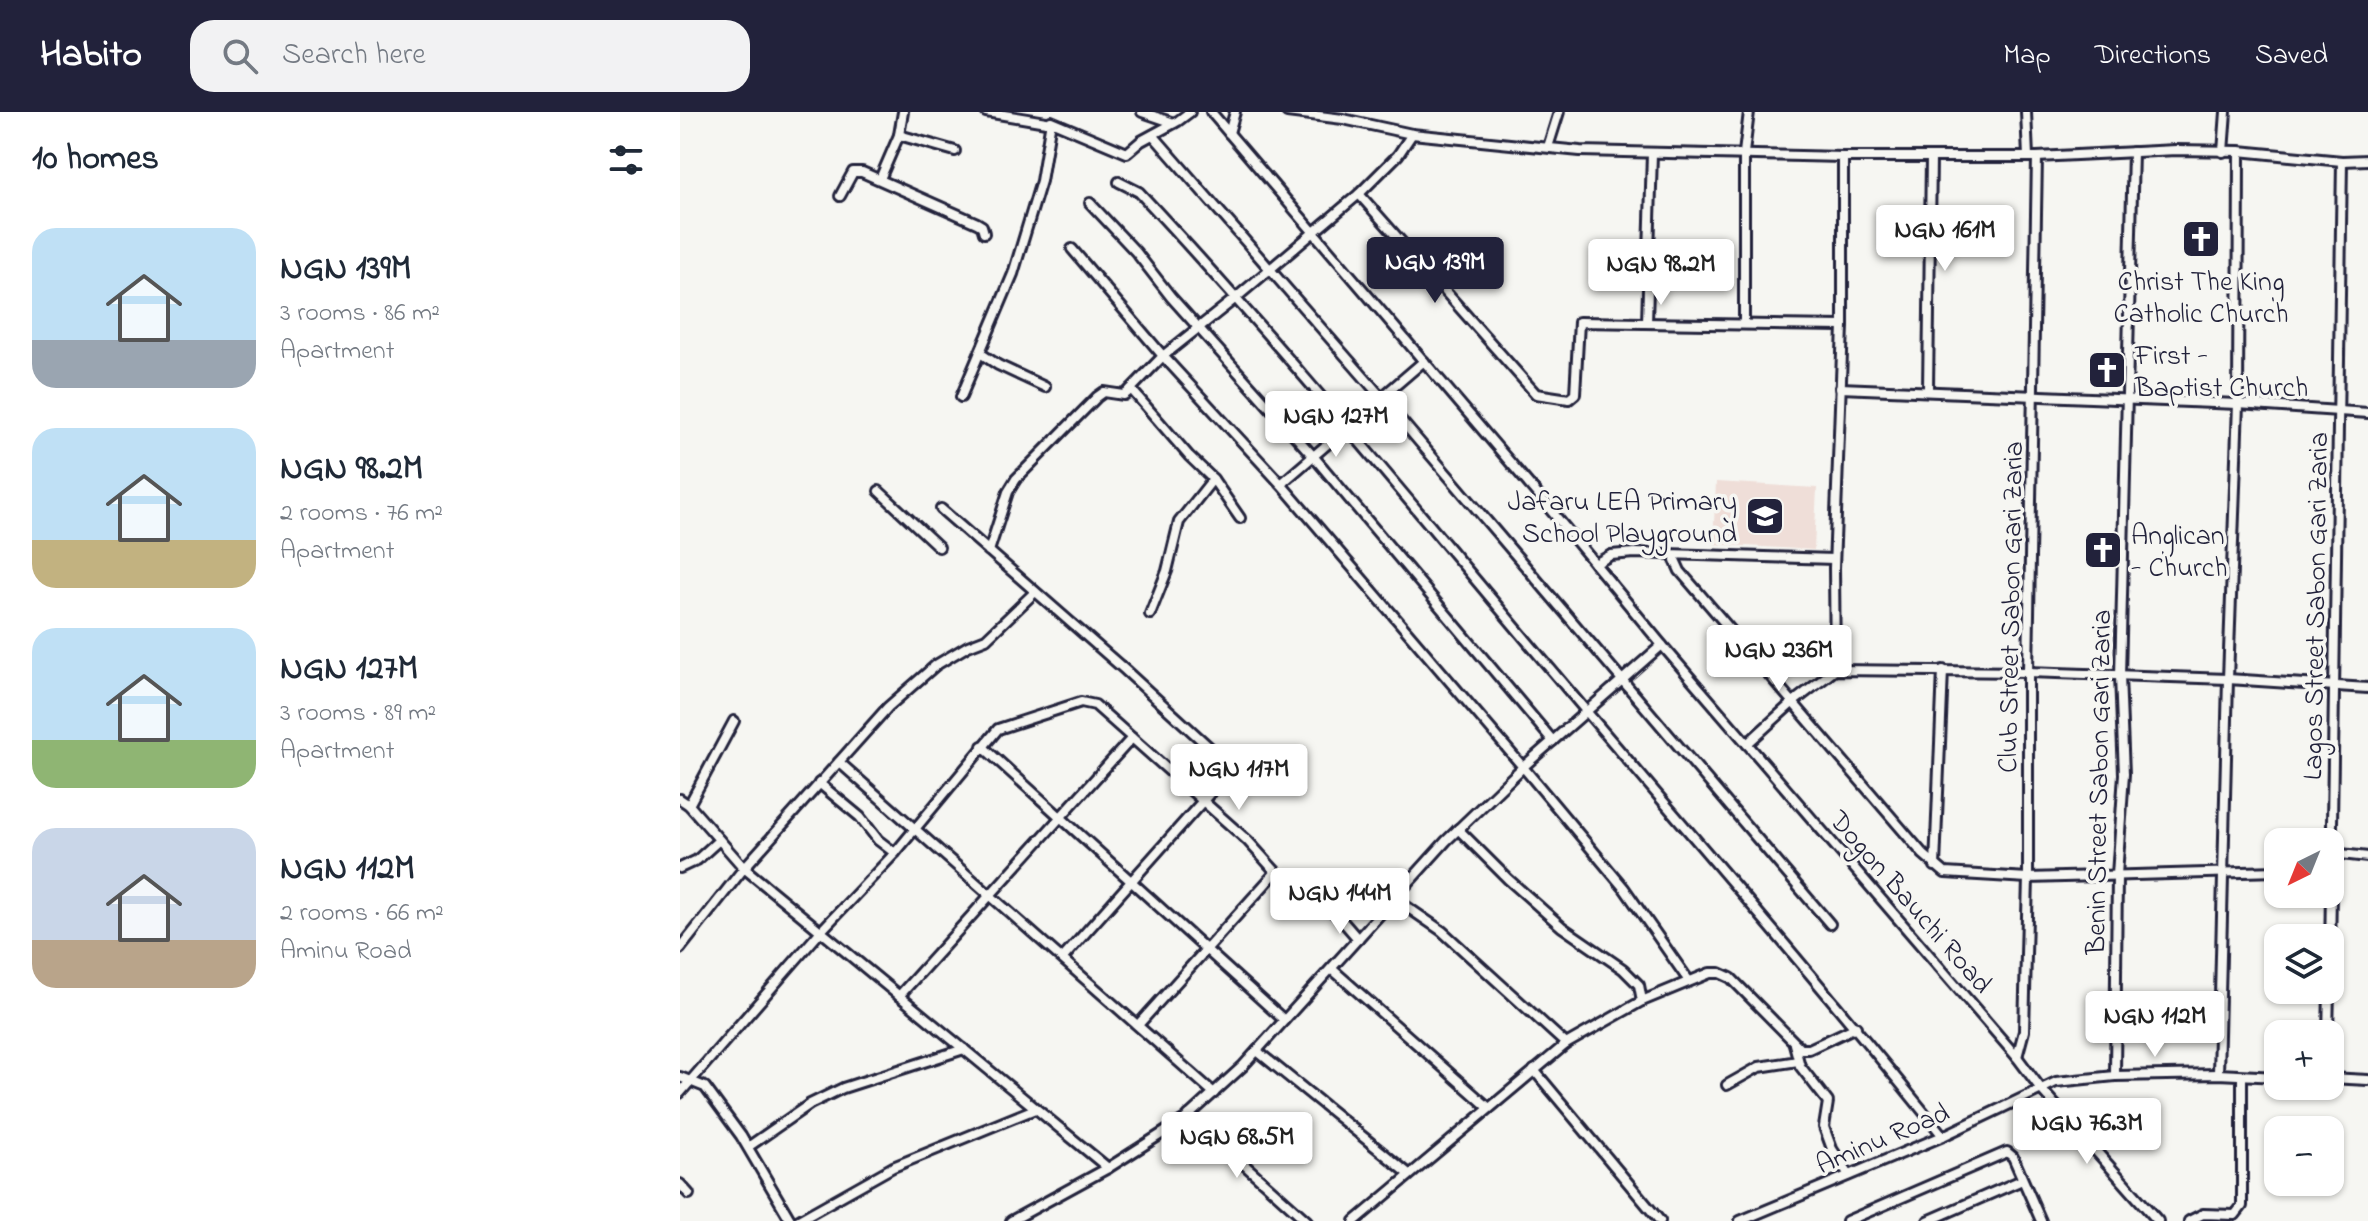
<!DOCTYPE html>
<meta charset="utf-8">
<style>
:root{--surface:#fff;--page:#f2f2f3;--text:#1f2937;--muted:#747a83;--accent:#22223b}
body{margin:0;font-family:"Indie Flower",sans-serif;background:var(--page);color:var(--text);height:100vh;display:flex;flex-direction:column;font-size:30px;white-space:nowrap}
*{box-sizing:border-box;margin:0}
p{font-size:26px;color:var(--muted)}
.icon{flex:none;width:44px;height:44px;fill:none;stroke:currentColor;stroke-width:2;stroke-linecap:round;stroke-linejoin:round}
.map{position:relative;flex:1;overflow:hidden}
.details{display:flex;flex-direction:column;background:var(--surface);width:680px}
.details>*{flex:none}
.needle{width:52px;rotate:223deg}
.tools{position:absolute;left:1584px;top:716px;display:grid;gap:16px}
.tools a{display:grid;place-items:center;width:80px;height:80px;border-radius:16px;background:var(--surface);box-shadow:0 2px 6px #0004;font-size:40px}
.price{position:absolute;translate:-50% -68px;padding:0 18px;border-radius:8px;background:#fff;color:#222;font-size:26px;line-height:52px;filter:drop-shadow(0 2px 4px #0008)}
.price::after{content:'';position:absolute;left:50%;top:48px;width:24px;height:18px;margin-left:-12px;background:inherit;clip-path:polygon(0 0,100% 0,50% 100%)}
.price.on{background:var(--accent);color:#fff}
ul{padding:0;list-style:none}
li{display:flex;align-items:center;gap:24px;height:200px;padding:0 32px}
li span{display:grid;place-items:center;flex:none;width:224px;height:160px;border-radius:24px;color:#555}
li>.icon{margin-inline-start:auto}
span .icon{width:96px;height:96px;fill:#fffc;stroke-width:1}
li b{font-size:34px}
h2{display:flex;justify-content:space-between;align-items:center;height:96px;padding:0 32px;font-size:34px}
header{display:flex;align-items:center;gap:48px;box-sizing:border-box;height:112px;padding:0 40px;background:var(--accent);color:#fff}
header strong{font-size:38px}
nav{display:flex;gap:44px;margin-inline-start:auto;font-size:28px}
.search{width:560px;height:72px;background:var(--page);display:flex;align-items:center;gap:20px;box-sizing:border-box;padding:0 28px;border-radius:24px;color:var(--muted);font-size:30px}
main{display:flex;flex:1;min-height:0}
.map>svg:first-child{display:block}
</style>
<header>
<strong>Habito</strong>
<div class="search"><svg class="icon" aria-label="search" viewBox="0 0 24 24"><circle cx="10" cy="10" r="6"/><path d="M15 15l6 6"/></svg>Search here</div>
<nav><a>Map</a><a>Directions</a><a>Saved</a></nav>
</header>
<main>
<section class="details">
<h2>10 homes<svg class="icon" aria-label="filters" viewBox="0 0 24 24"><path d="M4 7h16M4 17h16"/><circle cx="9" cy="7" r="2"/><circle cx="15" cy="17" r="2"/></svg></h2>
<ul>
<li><span style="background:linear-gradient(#bfe0f5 70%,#9aa5b1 0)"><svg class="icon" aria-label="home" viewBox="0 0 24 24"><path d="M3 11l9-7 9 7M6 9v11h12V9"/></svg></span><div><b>NGN 139M</b><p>3 rooms · 86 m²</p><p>Apartment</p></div></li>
<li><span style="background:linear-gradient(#bfe0f5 70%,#c2b280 0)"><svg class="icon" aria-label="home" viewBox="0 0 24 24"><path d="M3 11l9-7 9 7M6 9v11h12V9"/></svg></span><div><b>NGN 98.2M</b><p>2 rooms · 76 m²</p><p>Apartment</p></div></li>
<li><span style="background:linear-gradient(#bfe0f5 70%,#8fb573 0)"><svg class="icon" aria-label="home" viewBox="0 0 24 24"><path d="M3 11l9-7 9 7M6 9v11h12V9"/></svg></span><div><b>NGN 127M</b><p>3 rooms · 89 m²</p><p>Apartment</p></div></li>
<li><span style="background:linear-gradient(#c9d6e8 70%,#b9a48a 0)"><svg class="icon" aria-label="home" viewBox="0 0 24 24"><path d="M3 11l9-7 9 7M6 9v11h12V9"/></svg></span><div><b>NGN 112M</b><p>2 rooms · 66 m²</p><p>Aminu Road</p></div></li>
</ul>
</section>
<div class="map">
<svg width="1688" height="1109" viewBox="0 0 1688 1109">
<rect width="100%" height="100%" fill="#f6f6f2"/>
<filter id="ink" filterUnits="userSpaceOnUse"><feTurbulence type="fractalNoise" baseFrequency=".0125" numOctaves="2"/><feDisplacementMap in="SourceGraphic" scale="16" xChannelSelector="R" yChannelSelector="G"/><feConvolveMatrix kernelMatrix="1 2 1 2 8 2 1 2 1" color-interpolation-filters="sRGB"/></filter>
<g filter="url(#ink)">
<path fill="#efded8" d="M1036,370L1137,376L1134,438L1033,432Z"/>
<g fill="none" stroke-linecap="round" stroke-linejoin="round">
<g stroke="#22223b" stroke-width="14">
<g id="minor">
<path d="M306,0L372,11"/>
<path d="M462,0L494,11"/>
<path d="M531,0L864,390L982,533L1337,945L1361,977L1478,1109"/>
<path d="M607,0L663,7L732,22L900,39L1163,45H1357L1496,38L1559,39L1662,49L1688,48"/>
<path d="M1346,0L1348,45"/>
<path d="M549,21L555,0"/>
<path d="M219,23L275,39"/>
<path d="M473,23L702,286L1150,812"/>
<path d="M868,35L879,0"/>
<path d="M1543,40L1546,0"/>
<path d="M200,67L219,23L223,0"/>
<path d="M439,70L459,80C615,247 758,425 906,599C1026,740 1147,879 1263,1024"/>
<path d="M679,82L856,282L889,287L895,282L899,210L1163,214"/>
<path d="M160,84L173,60H182L297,111L302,114L304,121"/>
<path d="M410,91L456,140L491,185L634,345L873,629"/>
<path d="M392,137L483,244L601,372L843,655L944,776L1009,869"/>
<path d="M967,211L972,41"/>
<path d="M1064,211V41L1069,0"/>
<path d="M300,241L318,253L365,275"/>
<path d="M1160,276L1558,292L1688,301"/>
<path d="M451,277L509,344L533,367L499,410L487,459L470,502"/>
<path d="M1248,277L1251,45"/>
<path d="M281,285L333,162L361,69L371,9L447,41L461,29L498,9L510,0"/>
<path d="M533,367L560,406"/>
<path d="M601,372L744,249"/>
<path d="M199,379L259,435"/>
<path d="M261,397L445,558L553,657"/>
<path d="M309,439L328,380L336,367L417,285L424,280L444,283L447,281L483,244L557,185L679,82L718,43L732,22"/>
<path d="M996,443L995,448L1000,459L1243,742L1265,761L1348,766L1598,759"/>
<path d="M915,452L931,443L954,441L1154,447"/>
<path d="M1155,558L1154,456L1163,214V45"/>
<path d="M1067,632L1112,591L1155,558L1348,560L1548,567L1688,576"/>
<path d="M302,634L604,908"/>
<path d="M159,650L534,981"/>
<path d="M139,671L180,705L198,728L215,741"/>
<path d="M0,687L9,693L64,756L428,1056"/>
<path d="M9,693L54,609"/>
<path d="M778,717L828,767L882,815L943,857L959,873L962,889"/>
<path d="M1652,741L1688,745"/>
<path d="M1255,754L1263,558"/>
<path d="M0,756L17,748L39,728"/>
<path d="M714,786L762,819L886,932"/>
<path d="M0,837L64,756L208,595L256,553L288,534L306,527L355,480"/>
<path d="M1650,844L1662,49"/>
<path d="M383,846L554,654"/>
<path d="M652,857L808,995"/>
<path d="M219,884L452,626"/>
<path d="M458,913L596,760"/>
<path d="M1648,922L1649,878"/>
<path d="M1114,932L1120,954L1148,990L1144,1015L1152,1037L1169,1063"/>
<path d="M577,939L729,1062"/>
<path d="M1337,945L1344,919L1348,766V560L1357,45"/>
<path d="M854,958L980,1109"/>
<path d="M1538,962L1548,567L1558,292L1559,39"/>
<path d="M1435,964L1437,763L1444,662L1440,564L1453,40"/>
<path d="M0,965L25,975L61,1024L111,1109"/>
<path d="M1650,966L1688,968"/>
<path d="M1047,973L1079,955L1118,949"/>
<path d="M0,981L141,819L215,741L318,617L401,590L415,593L568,729L596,760L632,781L659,805L678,827"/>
<path d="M509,1003L627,1109"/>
<path d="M68,1035L130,992L163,976L284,937"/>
<path d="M0,1072L9,1082"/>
<path d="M117,1109L213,1055L355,997"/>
<path d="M331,1109L428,1056L505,1007L563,954L766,729L843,655L982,533"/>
<path d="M675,1109L886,932L962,889L1030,861H1040L1051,866L1121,937H1129L1176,915"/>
<path d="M1060,1109L1263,1024L1376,970L1435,964L1538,962L1598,965"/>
<path d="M1167,1109L1327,1040L1333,1045L1361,1109"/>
<path d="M1248,1109L1342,1068"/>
<path d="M1509,1109L1523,1102L1555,1103L1562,1094V965"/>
</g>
</g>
<use href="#minor" stroke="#f6f6f2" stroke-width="8"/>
</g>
</g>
<defs>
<g id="church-square" transform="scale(2)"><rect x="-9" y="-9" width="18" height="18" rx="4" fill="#22223b" stroke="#f6f6f2"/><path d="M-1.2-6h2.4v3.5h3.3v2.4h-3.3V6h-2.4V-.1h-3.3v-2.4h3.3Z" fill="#fff"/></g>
<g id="school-square" transform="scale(2)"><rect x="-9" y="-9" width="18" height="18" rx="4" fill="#22223b" stroke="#f6f6f2"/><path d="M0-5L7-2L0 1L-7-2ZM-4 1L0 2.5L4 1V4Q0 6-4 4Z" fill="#fff"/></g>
</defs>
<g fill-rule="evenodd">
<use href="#church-square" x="1521" y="127"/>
<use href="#church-square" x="1427" y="258"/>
<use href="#school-square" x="1085" y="404"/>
<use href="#church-square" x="1423" y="438"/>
</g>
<g text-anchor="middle" stroke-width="7" stroke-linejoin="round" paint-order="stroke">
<g font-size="28" fill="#22223b" stroke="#f6f6f2" text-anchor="start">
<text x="1521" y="178" text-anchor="middle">Christ The King<tspan x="1521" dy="32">Catholic Church</tspan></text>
<text x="1455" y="252">First -<tspan x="1455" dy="32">Baptist Church</tspan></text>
<text x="1057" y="398" text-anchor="end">Jafaru LEA Primary<tspan x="1057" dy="32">School Playground</tspan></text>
<text x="1451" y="432">Anglican<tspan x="1451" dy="32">- Church</tspan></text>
</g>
<g font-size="28" fill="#22223b" stroke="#f6f6f2">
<text transform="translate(1634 494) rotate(-89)" y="10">Lagos Street Sabon Gari Zaria</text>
<text transform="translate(1329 495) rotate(-89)" y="10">Club Street Sabon Gari Zaria</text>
<text transform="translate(1417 670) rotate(-89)" y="10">Benin Street Sabon Gari Zaria</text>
<text transform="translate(1232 789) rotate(49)" y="10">Dogon Bauchi Road</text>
<text transform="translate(1202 1025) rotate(-23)" y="10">Aminu Road</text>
</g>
</g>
</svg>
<div class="tools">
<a><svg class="needle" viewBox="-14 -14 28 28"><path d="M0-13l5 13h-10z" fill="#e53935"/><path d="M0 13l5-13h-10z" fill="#747a83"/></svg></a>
<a><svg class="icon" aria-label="layers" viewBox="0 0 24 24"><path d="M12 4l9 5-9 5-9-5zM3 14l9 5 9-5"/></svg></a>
<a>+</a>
<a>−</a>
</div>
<b class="price" style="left:1265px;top:161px">NGN 161M</b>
<b class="price on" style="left:755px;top:193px">NGN 139M</b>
<b class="price" style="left:981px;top:195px">NGN 98.2M</b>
<b class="price" style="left:656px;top:347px">NGN 127M</b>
<b class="price" style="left:1099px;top:581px">NGN 236M</b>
<b class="price" style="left:559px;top:700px">NGN 117M</b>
<b class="price" style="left:660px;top:824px">NGN 144M</b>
<b class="price" style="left:1475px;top:947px">NGN 112M</b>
<b class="price" style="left:1407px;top:1054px">NGN 76.3M</b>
<b class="price" style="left:557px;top:1068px">NGN 68.5M</b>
</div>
</main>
